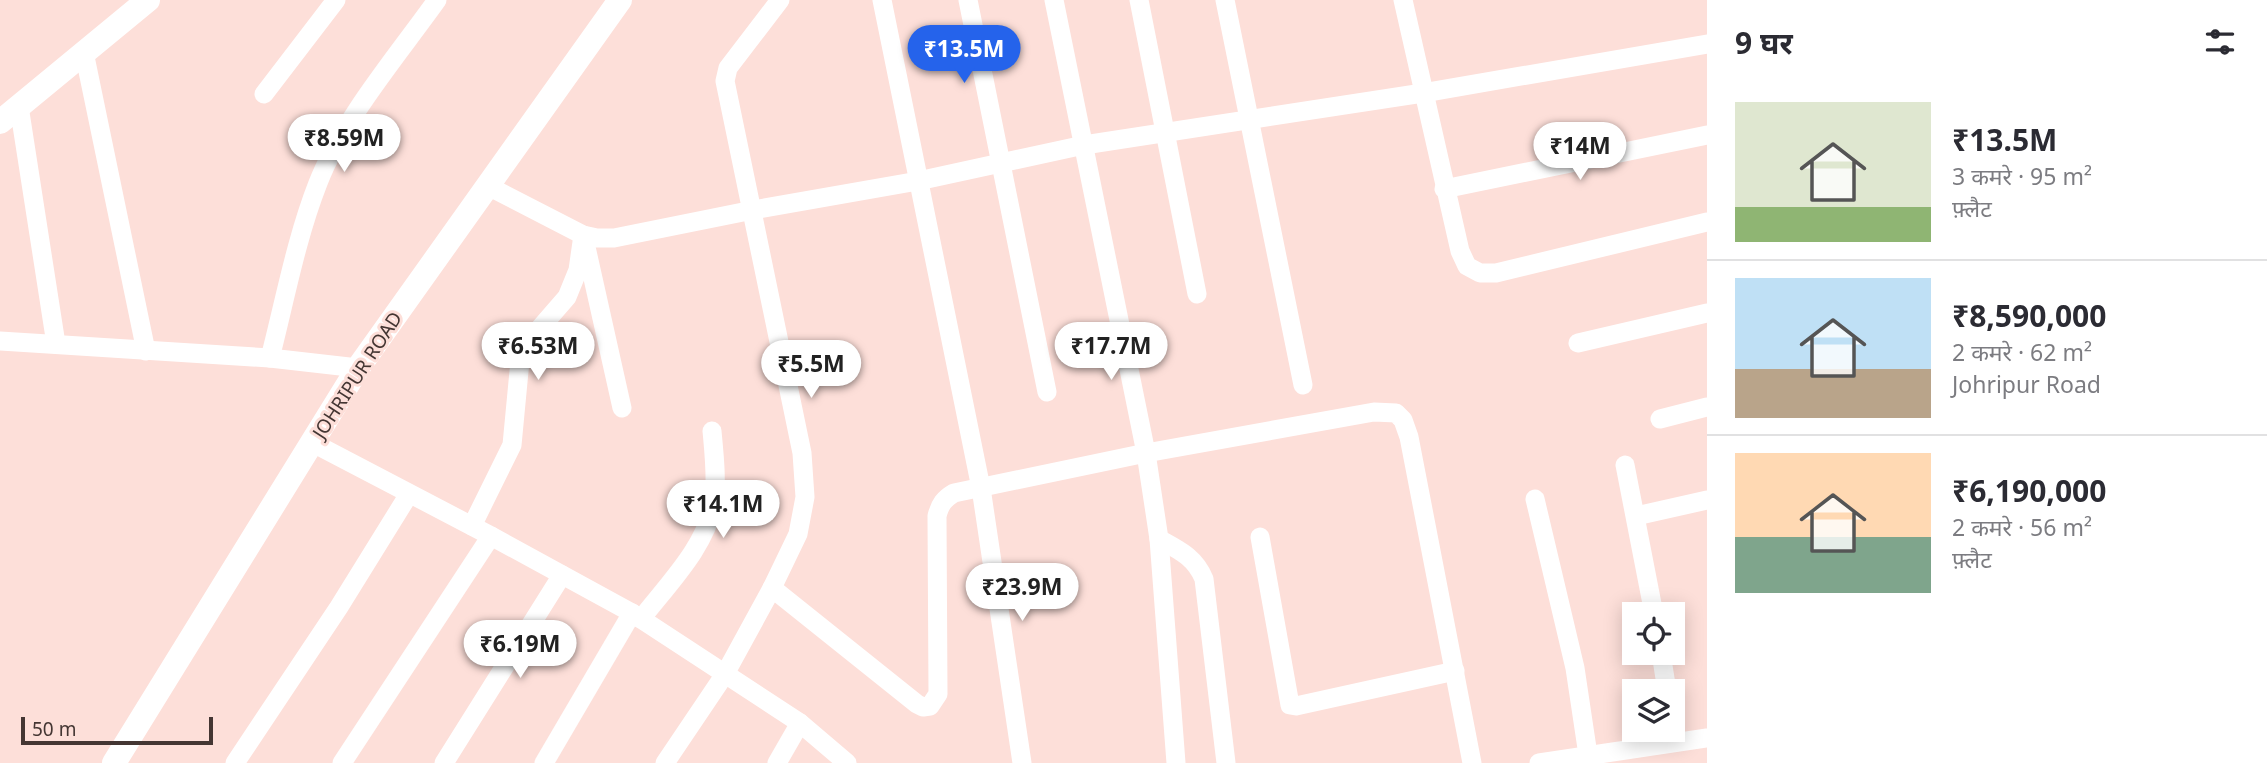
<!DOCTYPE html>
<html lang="hi">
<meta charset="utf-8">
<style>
:root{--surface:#fff;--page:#f7f7f7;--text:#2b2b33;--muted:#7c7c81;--line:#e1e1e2;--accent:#2563eb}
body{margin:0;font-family:"Noto Sans","Noto Sans Devanagari",sans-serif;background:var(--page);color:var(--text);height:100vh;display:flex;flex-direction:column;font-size:26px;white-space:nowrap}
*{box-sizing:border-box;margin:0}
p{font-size:23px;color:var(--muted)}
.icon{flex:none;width:38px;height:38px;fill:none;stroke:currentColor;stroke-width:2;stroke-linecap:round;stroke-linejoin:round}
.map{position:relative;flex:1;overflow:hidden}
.sheet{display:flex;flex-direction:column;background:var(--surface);width:560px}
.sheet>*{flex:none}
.buttons{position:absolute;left:1622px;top:602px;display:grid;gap:14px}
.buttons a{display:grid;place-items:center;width:63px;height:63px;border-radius:0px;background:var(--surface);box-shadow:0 4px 18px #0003;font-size:35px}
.scale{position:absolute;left:21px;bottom:18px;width:192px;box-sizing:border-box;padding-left:7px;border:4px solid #443633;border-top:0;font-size:19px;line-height:24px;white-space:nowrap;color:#443633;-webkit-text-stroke:5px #fddfd9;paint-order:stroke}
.price{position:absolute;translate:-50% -60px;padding:0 16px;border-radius:24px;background:#fff;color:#222;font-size:23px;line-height:46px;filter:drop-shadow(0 2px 4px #0008)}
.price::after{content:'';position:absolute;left:50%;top:42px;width:21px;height:16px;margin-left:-10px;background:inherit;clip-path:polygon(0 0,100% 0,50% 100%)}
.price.active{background:var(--accent);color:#fff}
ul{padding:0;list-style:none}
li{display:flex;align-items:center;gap:21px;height:175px;padding:0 28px}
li+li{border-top:2px solid var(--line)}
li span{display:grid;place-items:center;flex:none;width:196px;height:140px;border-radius:0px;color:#555}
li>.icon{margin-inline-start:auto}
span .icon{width:84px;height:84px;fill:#fffc;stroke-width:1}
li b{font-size:30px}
h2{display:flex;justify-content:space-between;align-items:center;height:84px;padding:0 28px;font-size:30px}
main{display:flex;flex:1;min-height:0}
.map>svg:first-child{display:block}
</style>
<main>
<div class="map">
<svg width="1707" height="763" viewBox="0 0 1707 763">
<rect width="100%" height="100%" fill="#fddfd9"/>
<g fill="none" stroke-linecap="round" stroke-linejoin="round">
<g stroke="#fff" stroke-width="19">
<path d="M882,0L981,488L1022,763"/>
<path d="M968,0L1047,392"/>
<path d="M1054,0L1146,453L1159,539L1176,763"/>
<path d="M1139,0L1197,294"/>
<path d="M1225,0L1303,385"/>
<path d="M1403,0L1460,251L1467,266L1480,273H1496L1707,222"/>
<path d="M84,52L146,351"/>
<path d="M264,94L336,0"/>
<path d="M19,106L56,344"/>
<path d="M488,186L583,235L597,238H614L753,210L918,181L1084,145L1423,93L1707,44"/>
<path d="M1444,189L1707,135"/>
<path d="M586,247L622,408"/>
<path d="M0,341L270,358L358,368"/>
<path d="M1578,343L1707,313"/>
<path d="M270,358C285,300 296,239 318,183C343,119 397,56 437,0"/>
<path d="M1660,419L1707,407"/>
<path d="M313,443L491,536L632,613L800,723L847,763"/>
<path d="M1625,465L1654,614"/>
<path d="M1535,499L1575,668L1588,755"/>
<path d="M1636,516L1707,500"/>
<path d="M472,526L512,445L521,350L567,297L578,270L583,235"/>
<path d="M1260,537L1290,705L1296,706L1455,671"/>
<path d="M1159,539C1179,550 1195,557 1204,579L1226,763"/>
<path d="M772,588L917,704L923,707L930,706L938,694L937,516C940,504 944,499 954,493L1146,453L1374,412L1396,413L1403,420L1409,437L1472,763"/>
<path d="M641,619C668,584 707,546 714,501C717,478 714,453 712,431"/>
<path d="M1661,653L1667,691"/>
<path d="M235,763L339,607L409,494"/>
<path d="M342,763L491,536"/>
<path d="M444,763L562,575"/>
<path d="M544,763L632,613"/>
<path d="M665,763L725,674L772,588L798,534L805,497L802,453L725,81L728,68L780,0"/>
<path d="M777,763L800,723"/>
<path d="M1539,763L1707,738"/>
</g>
<g stroke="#fff" stroke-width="24">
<path d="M0,122L148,0"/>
<path d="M114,763L358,368L620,0"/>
</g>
</g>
<g text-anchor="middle" stroke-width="6" stroke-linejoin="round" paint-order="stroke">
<g font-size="19" fill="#443633" stroke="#fddfd9">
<text transform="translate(357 375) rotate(-57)" y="7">JOHRIPUR ROAD</text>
</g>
</g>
</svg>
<div class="buttons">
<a><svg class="icon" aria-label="locate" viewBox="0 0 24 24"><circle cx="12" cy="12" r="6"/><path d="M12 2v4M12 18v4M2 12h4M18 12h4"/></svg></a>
<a><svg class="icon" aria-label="layers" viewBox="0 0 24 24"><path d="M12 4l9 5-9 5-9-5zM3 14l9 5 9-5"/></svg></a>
</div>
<div class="scale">50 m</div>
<b class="price active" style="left:964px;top:85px">₹13.5M</b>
<b class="price" style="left:344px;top:174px">₹8.59M</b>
<b class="price" style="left:1580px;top:182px">₹14M</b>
<b class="price" style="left:538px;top:382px">₹6.53M</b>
<b class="price" style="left:1111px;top:382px">₹17.7M</b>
<b class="price" style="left:811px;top:400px">₹5.5M</b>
<b class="price" style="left:723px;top:540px">₹14.1M</b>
<b class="price" style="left:1022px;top:623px">₹23.9M</b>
<b class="price" style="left:520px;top:680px">₹6.19M</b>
</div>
<section class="sheet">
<h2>9 घर<svg class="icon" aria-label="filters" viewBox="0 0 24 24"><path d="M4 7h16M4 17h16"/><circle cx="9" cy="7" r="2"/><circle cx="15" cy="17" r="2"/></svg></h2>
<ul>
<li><span style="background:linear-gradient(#dfe7d0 75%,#8fb573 0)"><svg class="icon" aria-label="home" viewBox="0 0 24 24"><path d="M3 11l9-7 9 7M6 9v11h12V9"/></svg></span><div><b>₹13.5M</b><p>3 कमरे · 95 m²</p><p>फ़्लैट</p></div></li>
<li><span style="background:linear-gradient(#bfe0f5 65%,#b9a48a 0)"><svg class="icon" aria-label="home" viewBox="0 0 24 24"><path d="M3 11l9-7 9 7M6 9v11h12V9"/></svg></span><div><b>₹8,590,000</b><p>2 कमरे · 62 m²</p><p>Johripur Road</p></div></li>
<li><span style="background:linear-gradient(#ffd9b3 60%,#7fa58c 0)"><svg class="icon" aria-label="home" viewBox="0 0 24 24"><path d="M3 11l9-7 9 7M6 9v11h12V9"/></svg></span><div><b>₹6,190,000</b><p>2 कमरे · 56 m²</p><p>फ़्लैट</p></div></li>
</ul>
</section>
</main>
